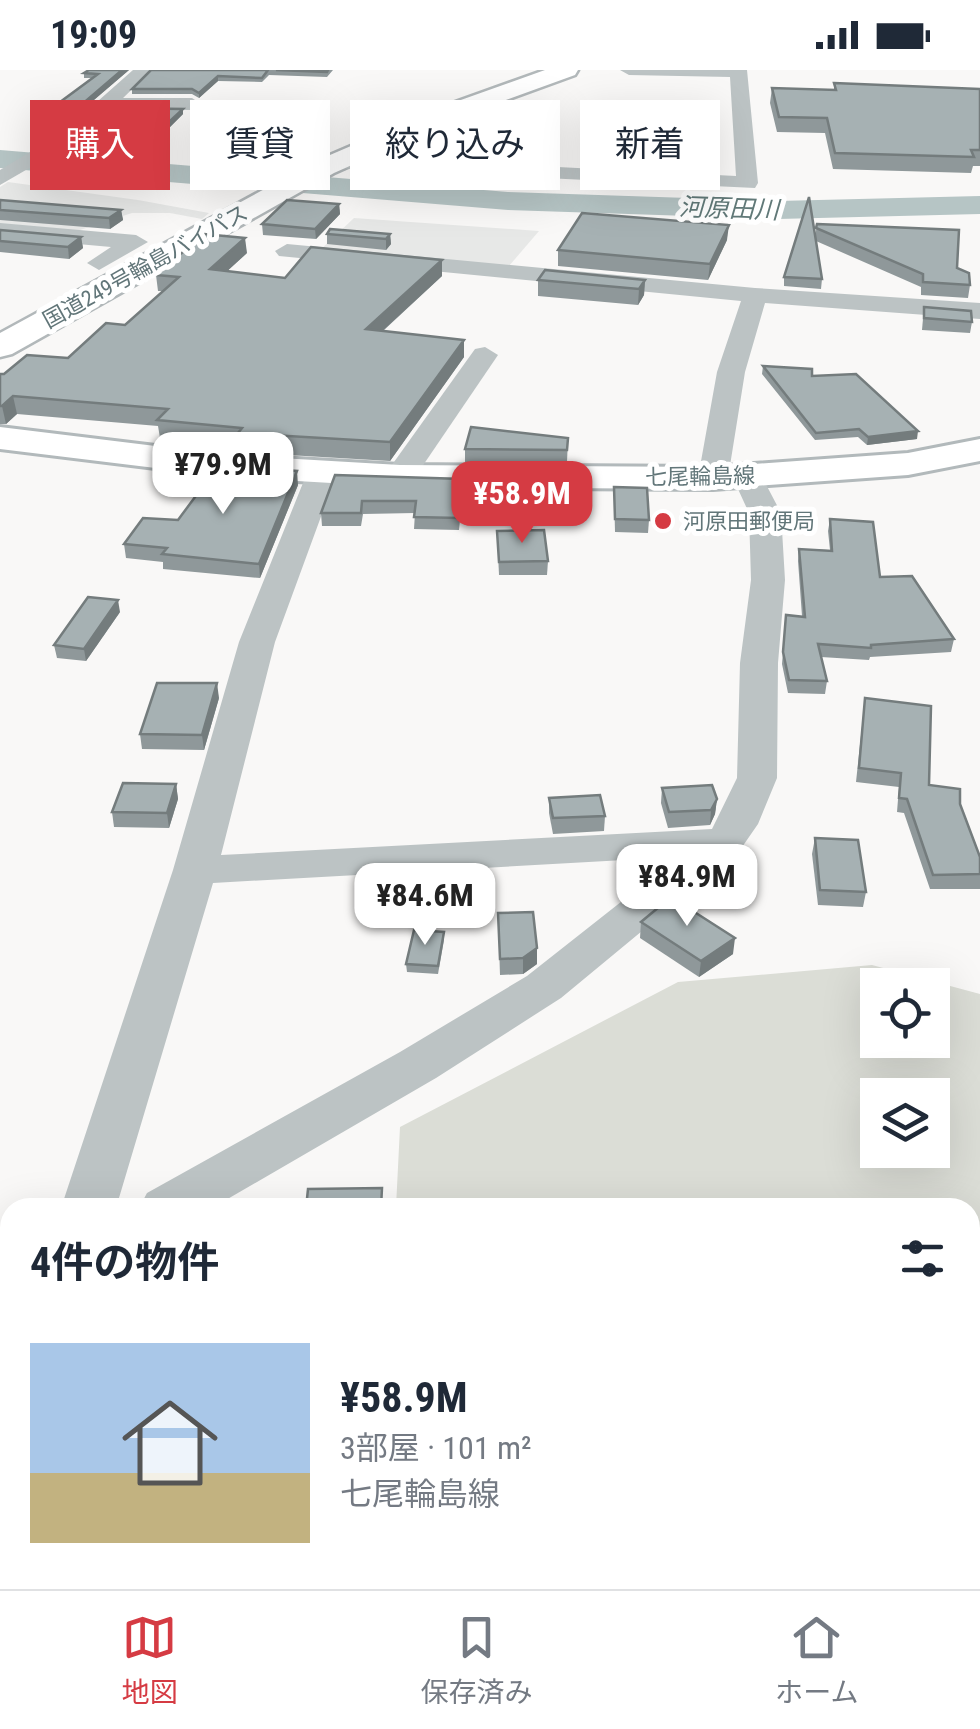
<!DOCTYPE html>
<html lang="ja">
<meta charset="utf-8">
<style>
:root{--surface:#fff;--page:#f6f6f7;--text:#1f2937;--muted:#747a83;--line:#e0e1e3;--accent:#d53b43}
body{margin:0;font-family:"Roboto Condensed","Noto Sans JP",sans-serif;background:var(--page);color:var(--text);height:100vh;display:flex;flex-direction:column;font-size:38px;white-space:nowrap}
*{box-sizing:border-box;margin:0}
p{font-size:32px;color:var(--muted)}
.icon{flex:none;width:55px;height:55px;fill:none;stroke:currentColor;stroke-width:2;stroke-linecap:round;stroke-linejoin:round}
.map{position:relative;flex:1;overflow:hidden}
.panel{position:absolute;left:0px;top:1128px;width:980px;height:392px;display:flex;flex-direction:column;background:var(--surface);border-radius:30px 30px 0 0;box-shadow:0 10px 40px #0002}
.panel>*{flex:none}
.hud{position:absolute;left:30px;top:30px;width:920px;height:90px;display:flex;gap:20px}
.tools{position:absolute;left:860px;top:898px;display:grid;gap:20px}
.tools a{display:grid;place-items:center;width:90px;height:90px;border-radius:0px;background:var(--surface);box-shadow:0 10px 40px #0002;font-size:50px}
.price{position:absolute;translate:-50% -85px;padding:0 22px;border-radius:20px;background:#fff;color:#222;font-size:32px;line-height:65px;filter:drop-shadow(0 2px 5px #0008)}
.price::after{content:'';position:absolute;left:50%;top:60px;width:30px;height:22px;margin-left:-15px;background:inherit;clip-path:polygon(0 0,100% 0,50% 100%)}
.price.selected{background:var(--accent);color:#fff}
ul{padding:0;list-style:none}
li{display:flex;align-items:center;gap:30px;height:250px;padding:0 30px}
li span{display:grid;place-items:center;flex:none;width:280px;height:200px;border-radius:0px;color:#555}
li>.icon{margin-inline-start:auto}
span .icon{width:120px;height:120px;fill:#fffc;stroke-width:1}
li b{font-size:42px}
h2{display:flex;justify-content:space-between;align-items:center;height:120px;padding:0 30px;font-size:42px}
.pill{padding:0 35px;border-radius:0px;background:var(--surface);box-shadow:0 10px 40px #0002;font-size:35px;line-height:90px}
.pill.selected{background:var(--accent);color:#fff}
.status{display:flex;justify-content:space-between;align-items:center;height:70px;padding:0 50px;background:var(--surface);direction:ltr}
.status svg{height:28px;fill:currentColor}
.menu{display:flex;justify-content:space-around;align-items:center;height:140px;border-top:2px solid var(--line);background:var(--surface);font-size:28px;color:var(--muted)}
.menu a{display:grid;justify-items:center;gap:5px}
.menu .selected{color:var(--accent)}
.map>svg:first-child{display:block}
</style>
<div class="status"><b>19:09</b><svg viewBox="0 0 49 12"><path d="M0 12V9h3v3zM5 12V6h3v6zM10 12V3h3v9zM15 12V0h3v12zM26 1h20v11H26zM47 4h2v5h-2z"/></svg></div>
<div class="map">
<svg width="980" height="1519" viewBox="0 0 980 1519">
<rect width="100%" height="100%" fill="#f9f8f7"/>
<g fill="#e7e8e7">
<path d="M8,112L138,130L209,143L202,149L170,143H132L77,161L0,154V117Z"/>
<path d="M354,148L539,161L509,196L319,181Z"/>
</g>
<path fill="#dbddd6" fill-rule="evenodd" d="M872,895L980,924V1519H415L422,1510H970V1138L396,1137L400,1057L678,912ZM878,915H932V970H878ZM878,1025H932V1080H878Z"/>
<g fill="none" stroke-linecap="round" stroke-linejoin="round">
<path fill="#b6c5c5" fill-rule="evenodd" d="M0,80L508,122L778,131L980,126V144L778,149L508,140L0,98Z"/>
<g stroke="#b2b9bb" stroke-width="6">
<path id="major" d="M0,357L229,385L400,395L713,397L908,383L980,369V391L908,405L713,419L400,417L229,407L0,379Z"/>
</g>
<g stroke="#b2b8ba" stroke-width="5">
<path id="highway" d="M545,0H578L575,5L462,46L334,103L12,284L0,287V263L316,91L444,36Z"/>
</g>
<g fill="#bcc3c4" fill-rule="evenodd">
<path d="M133,0H152L123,28H192L201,34L192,40L111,39L76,71L0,115V100L62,63Z"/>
<path d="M620,0H747L758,113L755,118L336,98L326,92L336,86L736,106L730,7L629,5Z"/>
<path d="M0,153L136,165L148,172L99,200L87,193L111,177L0,167Z"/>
<path d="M287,174L755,218L980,233V249L765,233L745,302L728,408L724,415H702L698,408L717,302L741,231L279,186L275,181Z"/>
<path d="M485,277L498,285L411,413H389L385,406L389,399L475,279Z"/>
<path d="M322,394L333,396L337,403L275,572L221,785L712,759L737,708L740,593L751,510L749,443L732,406L736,399H758L781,443L785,510L778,593L777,708L758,754L740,780L561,928L436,1008L212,1138H139L147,1123L400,982L527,906L678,787L213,813L116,1138H61L173,800L239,572L307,403L311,396Z"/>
<path d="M10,1181V1228L0,1231V1184Z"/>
<path d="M10,1392V1457L0,1461V1396Z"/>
<path d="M10,1484V1510H129L125,1519H0V1490Z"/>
</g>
<use href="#major" fill="#fff" fill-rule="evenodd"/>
<use href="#highway" fill="#fff" fill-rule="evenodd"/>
</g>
<g fill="#8f989a">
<path d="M89,0H129L74,47L49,46L48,41L92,8H84V3Z"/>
<path d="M150,0H333L327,7L269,5L262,12L218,11L199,28L192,24H132V19Z"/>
<path d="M834,13L980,19V96H973L971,103L833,99L825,63L777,62L770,33L772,18L834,20Z"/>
<path d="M105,44H183L170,57L109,54V49H106Z"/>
<path d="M0,130L121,140L123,150L110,159L0,150Z"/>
<path d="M339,134L340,144L316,169L263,165L262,154Z"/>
<path d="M817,154L957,198L970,215L968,228L921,225V217L816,171L822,209L821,219L784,216V207L815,168Z"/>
<path d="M0,160L81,167L83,178L69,189L0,182Z"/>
<path d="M327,164H390L391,174L386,180L327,174Z"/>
<path d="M727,170L708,210L558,196V180Z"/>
<path d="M247,183L227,201L285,208L442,206L383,261L464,287L390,391L239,382V376L160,368L158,356L17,344L6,354H0V304H4L68,288L125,255L163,221H158L156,205Z"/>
<path d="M538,210H645L644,225L638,235L538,226Z"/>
<path d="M924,237L972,252L970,263L922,260Z"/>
<path d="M763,296L812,306L917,369L867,375L858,367L815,370L762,304Z"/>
<path d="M568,368L567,392H465V379Z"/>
<path d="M335,405L463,421L459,460L414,459L415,443L363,444L361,456H322L321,443Z"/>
<path d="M298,415L260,508L163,499V492L126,488L124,474L178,450Z"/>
<path d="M614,417L649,450L648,463L615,462Z"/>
<path d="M830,449L880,507L954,569L951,582L870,587L869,590L821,587L827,611L825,624L788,623L782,594L786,545L802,546L798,491L799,479L830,480L828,461Z"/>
<path d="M497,461L548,491L547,505H499Z"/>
<path d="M120,542L86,591L57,588L54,575Z"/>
<path d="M219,628L204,680L142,679L140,664Z"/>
<path d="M865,628L929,715L960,734L980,787V819H930L904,743L897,742L899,717L856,712Z"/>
<path d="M176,714L178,729L169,758L114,757L112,742Z"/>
<path d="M662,718L717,729L715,744L710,755L668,758L661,733Z"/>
<path d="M549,728L605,746L604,761L553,764L549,743Z"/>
<path d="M815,768L866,822L863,837L818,835L812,784Z"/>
<path d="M498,843L537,878V894L523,904L500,905Z"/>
<path d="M641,852L733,884L699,907L640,868Z"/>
<path d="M444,862V870L438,904L407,902L406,894Z"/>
<path d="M0,1316L10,1319V1482L5,1483L0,1479V1445L9,1441L8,1391L0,1394Z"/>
<path d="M270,1510H328L318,1519H280Z"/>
</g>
<g fill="#747c7d">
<path d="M122,0H129L74,47L73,42Z"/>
<path d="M218,6V11L199,28V23Z"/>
<path d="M183,39V44L170,57L169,52Z"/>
<path d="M339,134L340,144L316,169L315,159Z"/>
<path d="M121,140L123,150L110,159L109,148Z"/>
<path d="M729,155L727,170L708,210L710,194Z"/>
<path d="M390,164L391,174L386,180V169Z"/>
<path d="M81,167L83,178L69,189L68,177Z"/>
<path d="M245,168L247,183L212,215L210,199Z"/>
<path d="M442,190V206L366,276V259Z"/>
<path d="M645,210L644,225L638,235L639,219Z"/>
<path d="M464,270V287L390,391V372Z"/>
<path d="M13,326L17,344L6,354L2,336Z"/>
<path d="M918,361L917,369L867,375L868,367Z"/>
<path d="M297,401L298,415L260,508L259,494Z"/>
<path d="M118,530L120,542L86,591L84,579Z"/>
<path d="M217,613L219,628L204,680L202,665Z"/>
<path d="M176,714L178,729L169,758L167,743Z"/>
<path d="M717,729L715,744L710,755L711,740Z"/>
<path d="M735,868L733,884L699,907L701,891Z"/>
<path d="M537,878V894L523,904V888Z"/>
<path d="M10,1260V1279L0,1283V1265Z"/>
<path d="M7,1373L10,1390L0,1394V1376Z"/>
<path d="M309,1510H328L318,1519H300Z"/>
</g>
<g fill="#a6b1b3" stroke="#747c7d" stroke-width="2.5">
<path d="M89,0H122L73,42L48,41L98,4L84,3Z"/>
<path d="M151,0H268L262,8L218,6L199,23L192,19H132Z"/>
<path d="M276,0H328L327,2Z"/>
<path d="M834,13L980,19V80H971L974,87L835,83L827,48L779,47L772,18L836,20Z"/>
<path d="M112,38L183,39L169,52L108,49L114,45L105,44Z"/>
<path d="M809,127L822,209L784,207Z"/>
<path d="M0,130L121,140L109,148L0,140Z"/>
<path d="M287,130L339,134L315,159L262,154Z"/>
<path d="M582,143L729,155L710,194L558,180Z"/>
<path d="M817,154L959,160L957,198L969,203L970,215L923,212V204L816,158Z"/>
<path d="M330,159L390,164L386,169L327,164Z"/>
<path d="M0,160L81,167L68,177L0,171Z"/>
<path d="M204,164L245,168L210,199L285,208L311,177L442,190L366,259L464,270L390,372L238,363L242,358L157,350L168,339L13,326L2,336H0V304H4L27,285L68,288L106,253L125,255L179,207L156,205Z"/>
<path d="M545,200L645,210L639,219L538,210Z"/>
<path d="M924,237L971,241L972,252L924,248Z"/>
<path d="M763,296L812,299V306L856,304L918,361L868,367L859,359L816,363Z"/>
<path d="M471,357L568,368L567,380L465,379Z"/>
<path d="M218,396L297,401L259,494L162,484L167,478L124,474L143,448L178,450Z"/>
<path d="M335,405L463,409L459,448L414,447L416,431H362L361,443H321Z"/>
<path d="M614,417L647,418L649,450L615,449Z"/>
<path d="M830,449L873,452L880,507L912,506L954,569L871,575V578L818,574L827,611L789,610L783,582L786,545L805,547L799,479L832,481Z"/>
<path d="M544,460L548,491L499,492L497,461Z"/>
<path d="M88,527L118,530L84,579L54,575Z"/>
<path d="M157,613H217L202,665L140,664Z"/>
<path d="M865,628L931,636L929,715L960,719V734L980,787V804L933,805L907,729L899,728L901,703L859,698Z"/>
<path d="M123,713L176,714L167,743L112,742Z"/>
<path d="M712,715L717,729L711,740L669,742L662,718Z"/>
<path d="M600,725L605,746L553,748L549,728Z"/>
<path d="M815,768L858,770L866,822L820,820Z"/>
<path d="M671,827L735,868L701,891L641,852Z"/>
<path d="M533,842L537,878L523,888L500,889L498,843Z"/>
<path d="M414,860L444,862L438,896L406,894Z"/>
<path d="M382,1118L381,1138H306L308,1119Z"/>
<path d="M0,1235L10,1256V1260L0,1265Z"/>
<path d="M4,1313L10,1319V1473L8,1465L0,1466V1445L9,1441L7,1373L0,1376V1316Z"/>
<path d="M171,1510H194L205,1519H162Z"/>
<path d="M285,1510H309L300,1519H294Z"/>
<path d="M13,1515H36L32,1519H10Z"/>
</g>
<circle fill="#d53b43" stroke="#fff" stroke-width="4" cx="663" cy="451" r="10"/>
<g text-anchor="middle" stroke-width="10" stroke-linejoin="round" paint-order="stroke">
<g font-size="22" fill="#627679" stroke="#fff">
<text transform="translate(145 196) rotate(-29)" y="8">国道249号輪島バイパス</text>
<text transform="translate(700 406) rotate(-1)" y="8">七尾輪島線</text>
</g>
<g font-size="22" fill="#627679" stroke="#fff" text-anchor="start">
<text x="683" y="459">河原田郵便局</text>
</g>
<g font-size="25" font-style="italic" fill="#617978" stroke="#fff">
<text transform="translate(729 138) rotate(2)" y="9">河原田川</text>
</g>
</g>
</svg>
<div class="tools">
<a><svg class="icon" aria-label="locate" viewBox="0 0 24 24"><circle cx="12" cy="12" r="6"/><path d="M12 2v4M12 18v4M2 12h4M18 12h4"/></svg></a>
<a><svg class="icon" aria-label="layers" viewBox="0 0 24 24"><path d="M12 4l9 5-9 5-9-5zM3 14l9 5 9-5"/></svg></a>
</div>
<b class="price" style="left:223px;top:447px">¥79.9M</b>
<b class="price selected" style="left:522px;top:476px">¥58.9M</b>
<b class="price" style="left:687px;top:859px">¥84.9M</b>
<b class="price" style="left:425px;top:878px">¥84.6M</b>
<div class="hud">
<a class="pill selected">購入</a>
<a class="pill">賃貸</a>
<a class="pill">絞り込み</a>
<a class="pill">新着</a>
</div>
<section class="panel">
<h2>4件の物件<svg class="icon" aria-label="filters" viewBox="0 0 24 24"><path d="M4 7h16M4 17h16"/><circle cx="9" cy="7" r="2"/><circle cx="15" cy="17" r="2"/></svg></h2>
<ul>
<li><span style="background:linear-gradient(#a9c7e8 65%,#c2b280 0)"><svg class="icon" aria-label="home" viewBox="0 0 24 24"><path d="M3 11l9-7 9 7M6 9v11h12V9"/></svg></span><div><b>¥58.9M</b><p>3部屋 · 101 m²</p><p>七尾輪島線</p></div></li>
</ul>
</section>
</div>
<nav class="menu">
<a class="selected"><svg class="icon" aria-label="map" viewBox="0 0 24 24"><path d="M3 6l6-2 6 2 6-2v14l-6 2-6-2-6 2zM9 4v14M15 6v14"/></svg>地図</a>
<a><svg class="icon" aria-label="saved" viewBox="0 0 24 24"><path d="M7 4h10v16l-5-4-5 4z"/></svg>保存済み</a>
<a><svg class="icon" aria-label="home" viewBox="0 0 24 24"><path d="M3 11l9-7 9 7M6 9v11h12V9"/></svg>ホーム</a>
</nav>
